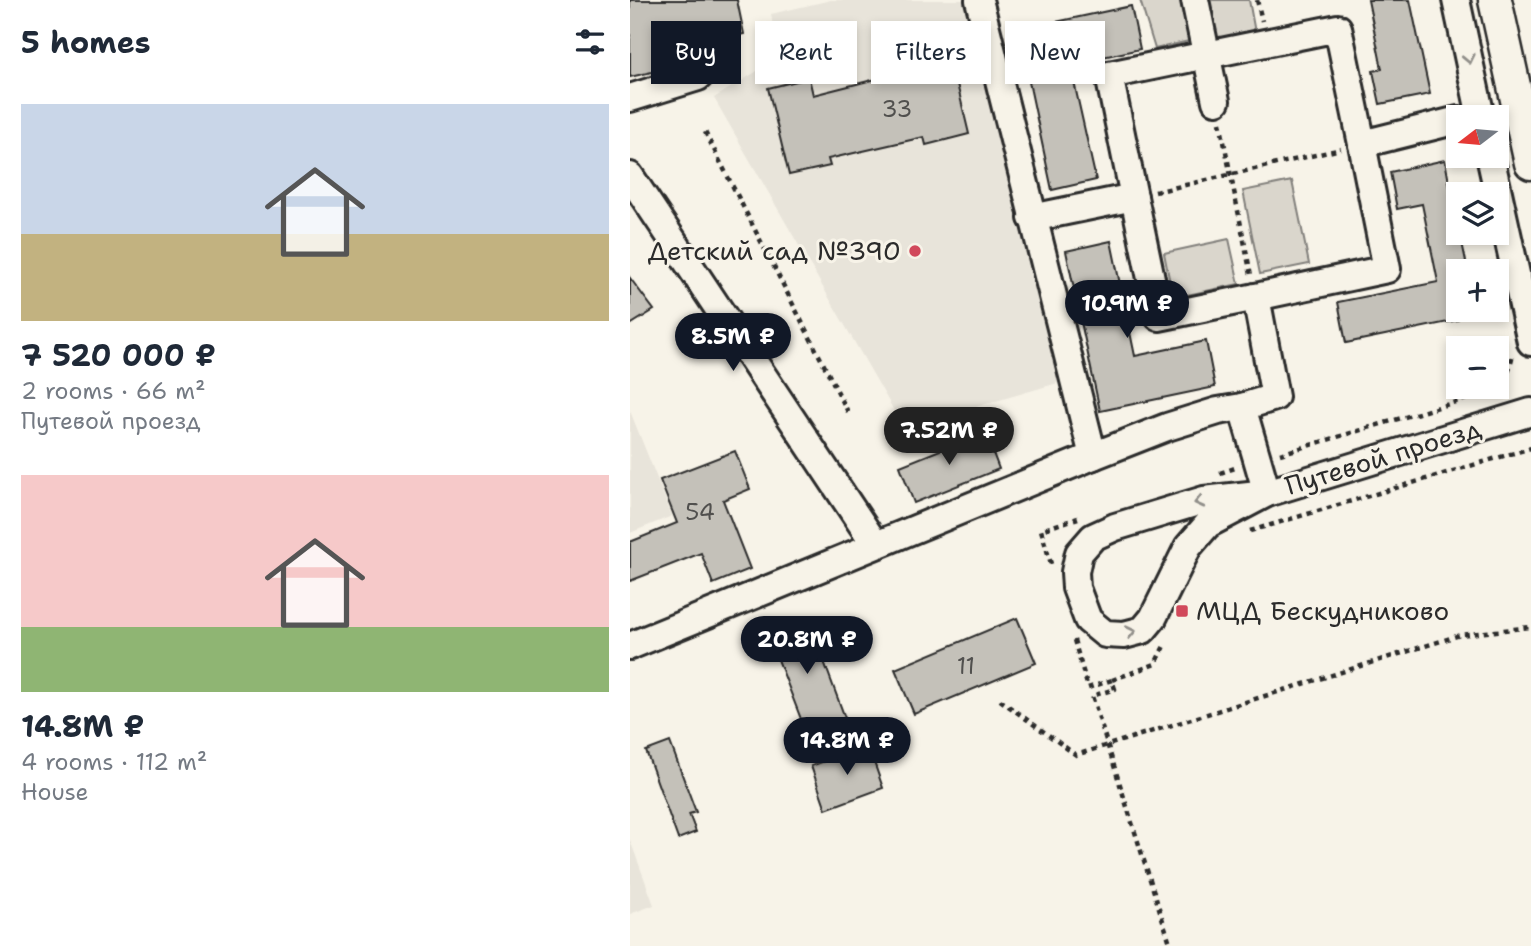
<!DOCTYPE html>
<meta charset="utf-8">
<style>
:root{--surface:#fff;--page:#f2f2f3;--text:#1f2937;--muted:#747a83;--accent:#111827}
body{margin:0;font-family:"Shantell Sans",sans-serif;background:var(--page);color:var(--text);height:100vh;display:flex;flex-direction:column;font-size:26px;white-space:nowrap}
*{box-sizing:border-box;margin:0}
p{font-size:23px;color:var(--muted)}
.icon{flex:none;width:38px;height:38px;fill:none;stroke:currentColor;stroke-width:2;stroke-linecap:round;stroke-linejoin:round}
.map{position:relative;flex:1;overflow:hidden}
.panel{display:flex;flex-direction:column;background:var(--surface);width:630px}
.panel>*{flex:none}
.banner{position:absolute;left:21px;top:21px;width:665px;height:63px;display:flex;gap:14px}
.needle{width:46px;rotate:254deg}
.tools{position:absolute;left:816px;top:105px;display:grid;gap:14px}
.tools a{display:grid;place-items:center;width:63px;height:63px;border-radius:0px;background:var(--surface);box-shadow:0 4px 10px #0003;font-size:35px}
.price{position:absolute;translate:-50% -60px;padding:0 16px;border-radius:24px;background:var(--accent);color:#fff;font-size:23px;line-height:46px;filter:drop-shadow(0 2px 4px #0008)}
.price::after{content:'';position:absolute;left:50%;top:42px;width:21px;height:16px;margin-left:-10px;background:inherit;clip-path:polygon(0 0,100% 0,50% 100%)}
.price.on{background:#222;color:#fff}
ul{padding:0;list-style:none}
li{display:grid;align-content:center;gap:14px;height:371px;padding:0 21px}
li span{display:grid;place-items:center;height:217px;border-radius:0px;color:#555}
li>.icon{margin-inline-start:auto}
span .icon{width:126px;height:126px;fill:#fffc;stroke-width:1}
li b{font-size:30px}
h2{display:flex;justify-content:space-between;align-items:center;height:84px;padding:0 21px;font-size:30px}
.tag{padding:0 24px;border-radius:0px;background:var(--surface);box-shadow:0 4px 10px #0003;font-size:24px;line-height:63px}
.tag.on{background:var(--accent);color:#fff}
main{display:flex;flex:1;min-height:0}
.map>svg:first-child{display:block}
</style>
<main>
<section class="panel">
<h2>5 homes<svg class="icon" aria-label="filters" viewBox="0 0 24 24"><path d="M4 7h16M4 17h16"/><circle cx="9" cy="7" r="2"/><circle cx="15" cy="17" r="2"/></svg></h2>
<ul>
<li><span style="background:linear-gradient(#c9d6e8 60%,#c2b280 0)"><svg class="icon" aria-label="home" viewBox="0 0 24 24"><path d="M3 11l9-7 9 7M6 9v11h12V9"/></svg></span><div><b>7 520 000 ₽</b><p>2 rooms · 66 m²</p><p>Путевой проезд</p></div></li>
<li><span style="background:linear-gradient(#f6c9c9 70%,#8fb573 0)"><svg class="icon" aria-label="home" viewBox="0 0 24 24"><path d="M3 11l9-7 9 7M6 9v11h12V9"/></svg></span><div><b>14.8M ₽</b><p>4 rooms · 112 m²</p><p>House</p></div></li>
</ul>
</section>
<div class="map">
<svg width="901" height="946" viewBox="0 0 901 946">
<rect width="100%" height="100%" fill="#f7f3e8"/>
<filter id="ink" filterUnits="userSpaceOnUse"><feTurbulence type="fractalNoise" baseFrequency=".0143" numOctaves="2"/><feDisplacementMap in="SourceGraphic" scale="14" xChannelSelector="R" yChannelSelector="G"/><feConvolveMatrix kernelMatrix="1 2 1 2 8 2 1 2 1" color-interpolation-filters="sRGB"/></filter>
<g filter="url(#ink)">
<g fill="#e8e4da">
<path d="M201,0H336L431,382L274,428L84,98L148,58L141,14Z"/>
<path d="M0,411L42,516L0,533Z"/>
<path d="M0,840L24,905L0,914Z"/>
</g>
<g fill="#dad6cc" stroke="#82807c" stroke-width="2">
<path d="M510,0H552L563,40L525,49Z"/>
<path d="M572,0H619L626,38L581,47Z"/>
<path d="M662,181L679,264L630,274L613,191Z"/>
<path d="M599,239L609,284L543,298L534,253Z"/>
</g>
<g fill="#c4c1b9" stroke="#2b2b2b" stroke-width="2">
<path d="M0,0H107L114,34L41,50L44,67L0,77Z"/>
<path d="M738,0H780L800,94L750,104L743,71L752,69Z"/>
<path d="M501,6L510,49L440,64L466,180L422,190L388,30Z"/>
<path d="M318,46L339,134L296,145L294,137L198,159L200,166L159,175L138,88L179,78L183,95L278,71L275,56Z"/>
<path d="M815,160L828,233H830L838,271H828V320L716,343L708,302L808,282L792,204L767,209L760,172Z"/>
<path d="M481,241L505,356L576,341L585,387L470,411L436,251Z"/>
<path d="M0,278L24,310L0,325Z"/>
<path d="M355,432L369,469L284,503L270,466Z"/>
<path d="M105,451L120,489L93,500L120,569L83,584L71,553L0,581V542L47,523L30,480Z"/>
<path d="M387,618L406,663L284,714L265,669Z"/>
<path d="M179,621L215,718L176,732L139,636Z"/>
<path d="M40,742L66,812L59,814L66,832L48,839L16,751Z"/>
<path d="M238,745L253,788L196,809L181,766Z"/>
</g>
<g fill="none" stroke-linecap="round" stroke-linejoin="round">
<g stroke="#2b2b2b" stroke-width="32">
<g id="minor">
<path d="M349,0L463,456"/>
<path d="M565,0L586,101"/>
<path d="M826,0L851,117"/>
<path d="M0,98L68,77L88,56"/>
<path d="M860,156L901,342"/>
<path d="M0,176L245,544"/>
<path d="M504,197L529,317L626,297L645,397L612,407"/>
<path d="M402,218L504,197L479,75L708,28L732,144"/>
<path d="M626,297L757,269L732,144L828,120"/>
<path d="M637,493L578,524L558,547L523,618L513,630L494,635L475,634L458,620L446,588L445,572L449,553L463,537L485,527L574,500L637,493L901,412"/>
<path d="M0,646L463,456L537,427L588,411L612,407L637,493"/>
</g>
</g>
<g stroke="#2b2b2b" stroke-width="37">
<path id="major" d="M865,0L901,163"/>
</g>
<g stroke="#2b2b2b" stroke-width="4.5" stroke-dasharray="5 5" stroke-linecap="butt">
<path d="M627,0L632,21"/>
<path d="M590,122L621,275"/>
<path d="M75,132L218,412"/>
<path d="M525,192L711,149"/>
<path d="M867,397L866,390L877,378L883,354"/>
<path d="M650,454L866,390"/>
<path d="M590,473L608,467"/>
<path d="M620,531L901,448"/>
<path d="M421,564L411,530L448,518"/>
<path d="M444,640L458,688L482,680L485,689L462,696L541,946"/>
<path d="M482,680L525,664L535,644"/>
<path d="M370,700L446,755L830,635L901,627"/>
</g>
<use href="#minor" stroke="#f7f3e8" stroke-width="26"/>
<use href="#major" stroke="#f7f3e8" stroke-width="32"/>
</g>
<defs><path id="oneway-chevron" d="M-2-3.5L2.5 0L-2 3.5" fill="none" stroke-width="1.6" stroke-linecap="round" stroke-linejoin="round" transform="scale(1.75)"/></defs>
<g stroke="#918f8a">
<use href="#oneway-chevron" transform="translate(839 59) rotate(78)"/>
<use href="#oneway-chevron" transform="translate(569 502) rotate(166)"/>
<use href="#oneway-chevron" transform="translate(501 632) rotate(-12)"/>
</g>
</g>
<g fill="#d1495b" stroke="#f7f3e8" stroke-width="2.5">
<circle cx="285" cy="251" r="7"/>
<rect x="545" y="604" width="14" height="14" rx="3.5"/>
</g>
<g text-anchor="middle" stroke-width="6" stroke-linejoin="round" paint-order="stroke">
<g font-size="23" fill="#51504e">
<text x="267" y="117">33</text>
<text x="70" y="520">54</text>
<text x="336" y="674">11</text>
</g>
<g font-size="26" fill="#2b2b2b" stroke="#f7f3e8" text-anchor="end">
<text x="271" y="260">Детский сад №390</text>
<text x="566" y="620" text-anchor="start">МЦД Бескудниково</text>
</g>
<g font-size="26" fill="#2b2b2b" stroke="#f7f3e8">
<text transform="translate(753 457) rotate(-17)" y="9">Путевой проезд</text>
</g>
</g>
</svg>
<div class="tools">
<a><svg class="needle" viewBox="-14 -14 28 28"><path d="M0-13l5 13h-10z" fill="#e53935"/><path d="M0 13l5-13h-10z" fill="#747a83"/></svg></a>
<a><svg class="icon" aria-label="layers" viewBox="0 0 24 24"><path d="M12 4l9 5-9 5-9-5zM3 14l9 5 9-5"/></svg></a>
<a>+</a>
<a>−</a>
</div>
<b class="price" style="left:497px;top:340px">10.9M ₽</b>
<b class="price" style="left:103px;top:373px">8.5M ₽</b>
<b class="price on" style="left:319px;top:467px">7.52M ₽</b>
<b class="price" style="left:177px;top:676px">20.8M ₽</b>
<b class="price" style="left:217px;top:777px">14.8M ₽</b>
<div class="banner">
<a class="tag on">Buy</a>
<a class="tag">Rent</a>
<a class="tag">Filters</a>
<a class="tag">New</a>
</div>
</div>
</main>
